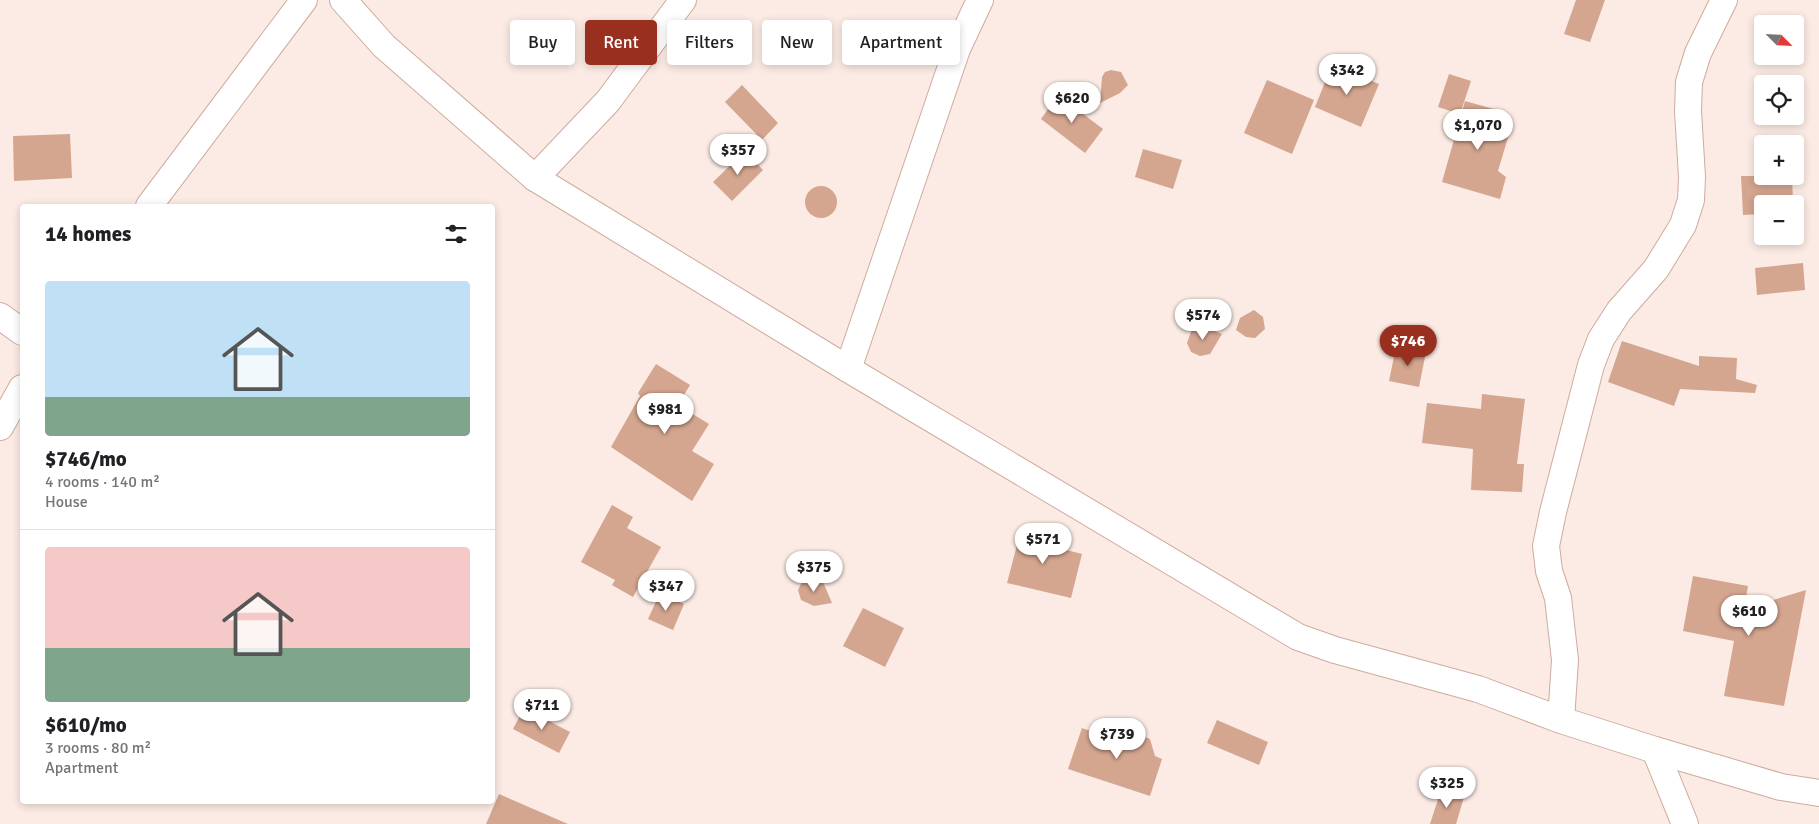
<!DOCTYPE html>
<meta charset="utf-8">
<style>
:root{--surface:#fff;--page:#f2f2f2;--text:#202124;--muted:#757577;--line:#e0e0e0;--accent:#992f1e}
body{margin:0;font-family:Signika,sans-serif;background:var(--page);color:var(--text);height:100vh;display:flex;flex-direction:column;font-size:19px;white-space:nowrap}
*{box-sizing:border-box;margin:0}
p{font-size:16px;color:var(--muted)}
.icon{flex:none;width:28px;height:28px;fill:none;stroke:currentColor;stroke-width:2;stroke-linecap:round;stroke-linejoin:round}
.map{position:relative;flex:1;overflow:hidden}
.sheet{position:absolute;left:20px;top:204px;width:475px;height:600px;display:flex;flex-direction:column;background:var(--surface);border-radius:5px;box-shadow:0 2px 8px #0003}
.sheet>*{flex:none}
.banner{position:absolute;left:510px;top:20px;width:475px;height:45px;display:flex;gap:10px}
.needle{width:32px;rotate:114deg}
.tools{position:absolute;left:1754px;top:15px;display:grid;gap:10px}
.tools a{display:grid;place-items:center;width:50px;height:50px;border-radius:5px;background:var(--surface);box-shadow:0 2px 8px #0003;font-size:25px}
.price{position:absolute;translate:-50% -42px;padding:0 11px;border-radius:18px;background:#fff;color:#222;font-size:16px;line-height:32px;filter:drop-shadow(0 1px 2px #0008)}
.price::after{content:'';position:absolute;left:50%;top:30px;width:15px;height:11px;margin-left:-8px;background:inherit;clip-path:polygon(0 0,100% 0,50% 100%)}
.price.selected{background:var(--accent);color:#fff}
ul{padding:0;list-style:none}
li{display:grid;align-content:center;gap:10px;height:265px;padding:0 25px}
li+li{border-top:1px solid var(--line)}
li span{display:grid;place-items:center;height:155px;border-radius:5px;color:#555}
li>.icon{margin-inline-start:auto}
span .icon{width:90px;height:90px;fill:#fffc;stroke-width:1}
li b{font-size:21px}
h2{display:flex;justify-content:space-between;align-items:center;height:60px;padding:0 25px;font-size:21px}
.chip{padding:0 18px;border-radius:5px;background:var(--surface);box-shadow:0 2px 8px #0003;font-size:18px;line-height:45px}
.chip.selected{background:var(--accent);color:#fff}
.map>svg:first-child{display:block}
</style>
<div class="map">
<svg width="1819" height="824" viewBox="0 0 1819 824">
<rect width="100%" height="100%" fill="#fbebe4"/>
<g fill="#d4a58f">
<path d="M1576,0H1605L1590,42L1564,34Z"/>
<path d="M1332,65L1379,84L1361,127L1315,107Z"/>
<path d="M1111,70L1121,72L1128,85L1120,93L1100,103L1102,77L1105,72Z"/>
<path d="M1449,74L1471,81L1460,114L1438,107Z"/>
<path d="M1267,80L1314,100L1292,154L1244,133Z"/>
<path d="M742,85L778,123L762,140L725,102Z"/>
<path d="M1058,95L1103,129L1085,153L1041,119Z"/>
<path d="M1465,101L1508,113L1503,132L1509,134L1498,171L1506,177L1500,199L1442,182Z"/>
<path d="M70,134L72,178L14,181L13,136Z"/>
<path d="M1143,149L1182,160L1173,189L1135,177Z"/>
<path d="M745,151L763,170L732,201L713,182Z"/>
<path d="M1741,176H1792L1793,204H1762V214L1743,215Z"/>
<circle cx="821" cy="202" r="16"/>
<path d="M1803,263L1805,290L1757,295L1755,268Z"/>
<path d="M1254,310L1263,317L1265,329L1255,338L1246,337L1236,330L1240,318Z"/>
<path d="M1201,326L1222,334L1210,354L1200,356L1191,352L1187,343L1192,329Z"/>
<path d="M1622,341L1699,366V356L1737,358L1736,379L1757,385L1755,393L1680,389L1674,406L1608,382Z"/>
<path d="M1396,347L1426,352L1419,387L1389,381Z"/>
<path d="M656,364L690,385L678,405L709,424L692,451L714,464L692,501L611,447L640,396L638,393Z"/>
<path d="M1482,394L1525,399L1517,464H1524L1522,492L1471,490L1473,449L1422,443L1427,403L1481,409Z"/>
<path d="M612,505L633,517L627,528L661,547L633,597L612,585L615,580L581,562Z"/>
<path d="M1022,526L1050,533L1047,545L1082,554L1071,598L1007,583Z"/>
<path d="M1693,576L1748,586L1744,609L1806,590L1784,706L1724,696L1734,641L1683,631Z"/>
<path d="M815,577L823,582L832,603L814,606L801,600L798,590L802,582Z"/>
<path d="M660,593L684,604L673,630L648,619Z"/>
<path d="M863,608L904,628L885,667L843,646Z"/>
<path d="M524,708L570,732L559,753L513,729Z"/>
<path d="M1217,720L1268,742L1259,765L1207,743Z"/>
<path d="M1117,727L1150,739L1155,756L1162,759L1150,796L1068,769L1082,728L1113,739Z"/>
<path d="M1441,790L1464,797L1456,824H1430Z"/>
<path d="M499,794L568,824H486Z"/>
</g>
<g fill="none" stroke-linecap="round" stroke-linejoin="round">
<g stroke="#cfab9c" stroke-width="28">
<g id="minor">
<path d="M343,0L384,46L535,178L848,369L1298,637L1335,650L1478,689L1561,720L1655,750L1781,787L1819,793"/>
<path d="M535,178L608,101L683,0"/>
<path d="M149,206L304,0"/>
<path d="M0,316L22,332"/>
<path d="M848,369L957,49L980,0"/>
<path d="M0,427L22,388"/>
<path d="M1561,720L1565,660L1558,598L1549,571L1546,546L1553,512L1591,365L1601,339L1619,311L1656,269L1683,225L1691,200L1692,177L1688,111L1689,82L1698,53L1724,0"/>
<path d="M1655,750L1685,824"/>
</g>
</g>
<use href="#minor" stroke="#fff" stroke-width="26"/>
</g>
</svg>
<div class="tools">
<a><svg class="needle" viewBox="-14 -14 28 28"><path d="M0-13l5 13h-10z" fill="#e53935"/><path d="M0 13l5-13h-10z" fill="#757577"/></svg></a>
<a><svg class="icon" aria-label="locate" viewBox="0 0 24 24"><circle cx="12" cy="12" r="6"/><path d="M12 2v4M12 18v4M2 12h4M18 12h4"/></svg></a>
<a>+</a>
<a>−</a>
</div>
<b class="price" style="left:1347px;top:96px">$342</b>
<b class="price" style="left:1072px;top:124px">$620</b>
<b class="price" style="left:1478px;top:151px">$1,070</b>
<b class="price" style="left:738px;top:176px">$357</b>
<b class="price" style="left:1203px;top:341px">$574</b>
<b class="price selected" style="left:1408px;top:367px">$746</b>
<b class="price" style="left:665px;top:435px">$981</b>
<b class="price" style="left:1043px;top:565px">$571</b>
<b class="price" style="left:814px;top:593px">$375</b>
<b class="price" style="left:666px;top:612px">$347</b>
<b class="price" style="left:1749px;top:637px">$610</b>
<b class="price" style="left:542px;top:731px">$711</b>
<b class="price" style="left:1117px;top:760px">$739</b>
<b class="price" style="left:1447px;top:809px">$325</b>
<div class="banner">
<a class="chip">Buy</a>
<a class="chip selected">Rent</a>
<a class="chip">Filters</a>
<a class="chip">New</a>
<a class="chip">Apartment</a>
</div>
<section class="sheet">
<h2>14 homes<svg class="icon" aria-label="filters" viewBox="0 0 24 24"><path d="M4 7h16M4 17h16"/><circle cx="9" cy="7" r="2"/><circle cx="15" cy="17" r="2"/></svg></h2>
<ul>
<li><span style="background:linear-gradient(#bfe0f5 75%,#7fa58c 0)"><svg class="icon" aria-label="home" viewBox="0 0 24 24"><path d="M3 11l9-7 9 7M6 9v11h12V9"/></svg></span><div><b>$746/mo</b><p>4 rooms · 140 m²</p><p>House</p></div></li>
<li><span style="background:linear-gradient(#f6c9c9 65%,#7fa58c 0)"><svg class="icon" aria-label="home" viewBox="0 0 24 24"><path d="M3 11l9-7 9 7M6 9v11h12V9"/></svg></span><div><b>$610/mo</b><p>3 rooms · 80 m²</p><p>Apartment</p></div></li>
</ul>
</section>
</div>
